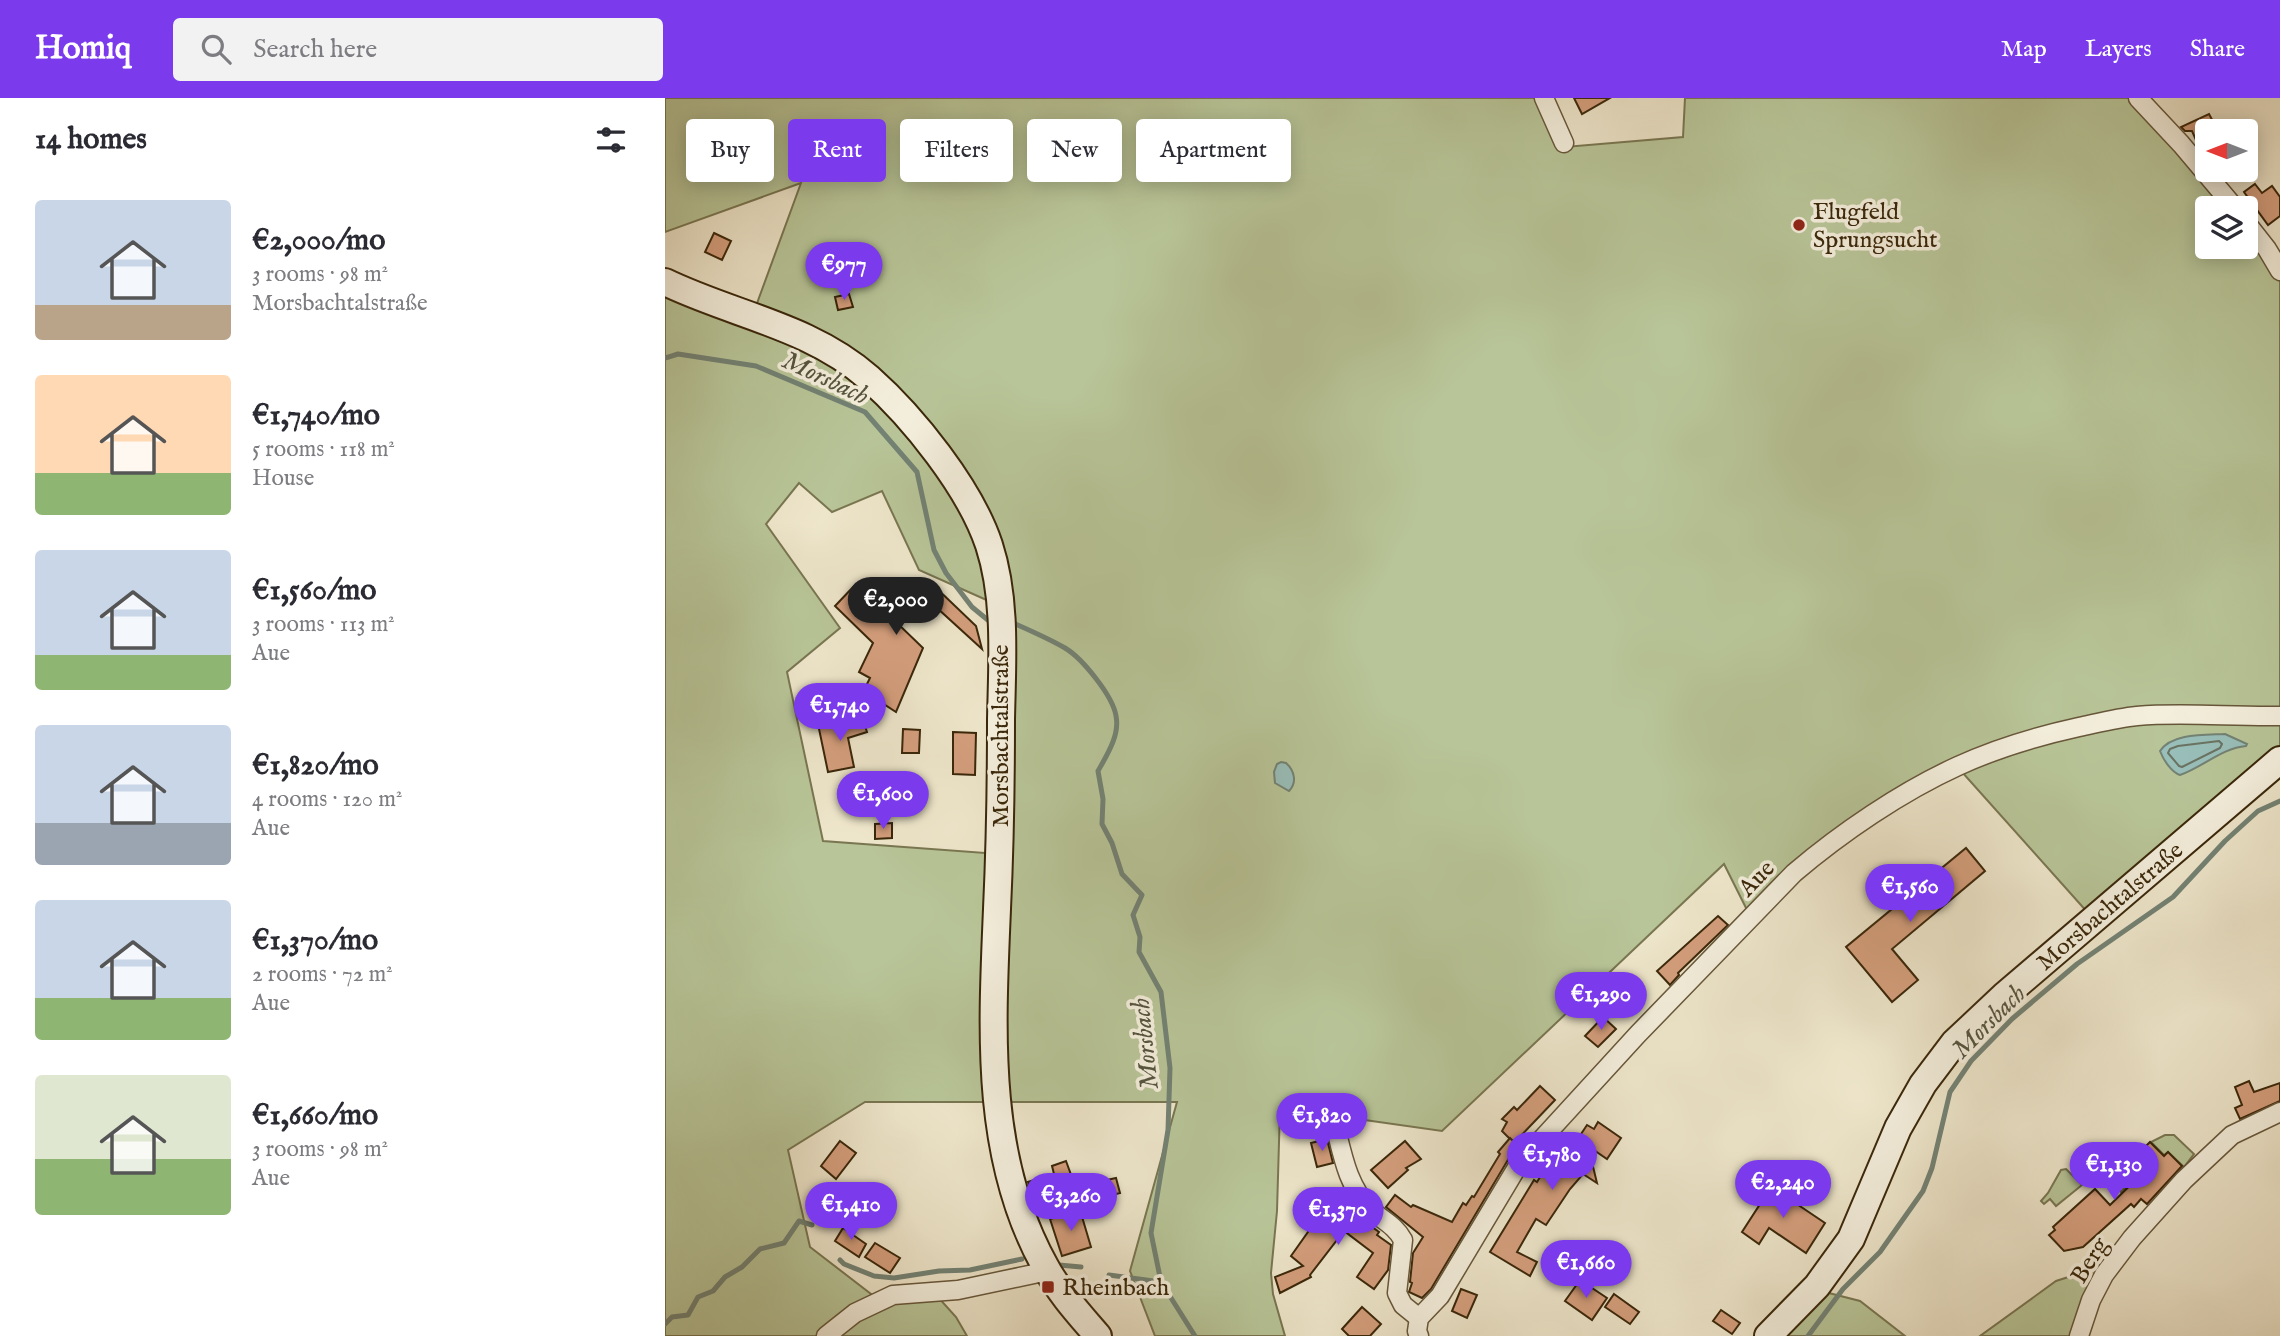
<!DOCTYPE html>
<meta charset="utf-8">
<style>
:root{--surface:#fff;--page:#f2f2f3;--text:#2b2b33;--muted:#7c7c81;--accent:#7c3aed}
body{margin:0;font-family:"IM FELL English",serif;background:var(--page);color:var(--text);height:100vh;display:flex;flex-direction:column;font-size:26px;white-space:nowrap}
*{box-sizing:border-box;margin:0}
p{font-size:23px;color:var(--muted)}
.icon{flex:none;width:38px;height:38px;fill:none;stroke:currentColor;stroke-width:2;stroke-linecap:round;stroke-linejoin:round}
.map{position:relative;flex:1;overflow:hidden}
.panel{display:flex;flex-direction:column;background:var(--surface);width:665px}
.panel>*{flex:none}
.banner{position:absolute;left:21px;top:21px;width:665px;height:63px;display:flex;gap:14px}
.needle{width:46px;rotate:270deg}
.fabs{position:absolute;left:1530px;top:21px;display:grid;gap:14px}
.fabs a{display:grid;place-items:center;width:63px;height:63px;border-radius:7px;background:var(--surface);box-shadow:0 4px 18px #0003;font-size:35px}
.price{position:absolute;translate:-50% -60px;padding:0 16px;border-radius:24px;background:var(--accent);color:#fff;font-size:23px;line-height:46px;filter:drop-shadow(0 2px 4px #0008)}
.price::after{content:'';position:absolute;left:50%;top:42px;width:21px;height:16px;margin-left:-10px;background:inherit;clip-path:polygon(0 0,100% 0,50% 100%)}
.price.active{background:#222;color:#fff}
ul{padding:0;list-style:none}
li{display:flex;align-items:center;gap:21px;height:175px;padding:0 35px}
li span{display:grid;place-items:center;flex:none;width:196px;height:140px;border-radius:7px;color:#555}
li>.icon{margin-inline-start:auto}
span .icon{width:84px;height:84px;fill:#fffc;stroke-width:1}
li b{font-size:30px}
h2{display:flex;justify-content:space-between;align-items:center;height:84px;padding:0 35px;font-size:30px}
.chip{padding:0 24px;border-radius:7px;background:var(--surface);box-shadow:0 4px 18px #0003;font-size:24px;line-height:63px}
.chip.active{background:var(--accent);color:#fff}
header{display:flex;align-items:center;gap:42px;box-sizing:border-box;height:98px;padding:0 35px;background:var(--accent);color:#fff}
header strong{font-size:33px}
nav{display:flex;gap:38px;margin-inline-start:auto;font-size:24px}
.search{width:490px;height:63px;background:var(--page);display:flex;align-items:center;gap:18px;box-sizing:border-box;padding:0 24px;border-radius:7px;color:var(--muted);font-size:26px}
main{display:flex;flex:1;min-height:0}
.map>svg:first-child{display:block}
</style>
<header>
<strong>Homiq</strong>
<div class="search"><svg class="icon" aria-label="search" viewBox="0 0 24 24"><circle cx="10" cy="10" r="6"/><path d="M15 15l6 6"/></svg>Search here</div>
<nav><a>Map</a><a>Layers</a><a>Share</a></nav>
</header>
<main>
<section class="panel">
<h2>14 homes<svg class="icon" aria-label="filters" viewBox="0 0 24 24"><path d="M4 7h16M4 17h16"/><circle cx="9" cy="7" r="2"/><circle cx="15" cy="17" r="2"/></svg></h2>
<ul>
<li><span style="background:linear-gradient(#c9d6e8 75%,#b9a48a 0)"><svg class="icon" aria-label="home" viewBox="0 0 24 24"><path d="M3 11l9-7 9 7M6 9v11h12V9"/></svg></span><div><b>€2,000/mo</b><p>3 rooms · 98 m²</p><p>Morsbachtalstraße</p></div></li>
<li><span style="background:linear-gradient(#ffd9b3 70%,#8fb573 0)"><svg class="icon" aria-label="home" viewBox="0 0 24 24"><path d="M3 11l9-7 9 7M6 9v11h12V9"/></svg></span><div><b>€1,740/mo</b><p>5 rooms · 118 m²</p><p>House</p></div></li>
<li><span style="background:linear-gradient(#c9d6e8 75%,#8fb573 0)"><svg class="icon" aria-label="home" viewBox="0 0 24 24"><path d="M3 11l9-7 9 7M6 9v11h12V9"/></svg></span><div><b>€1,560/mo</b><p>3 rooms · 113 m²</p><p>Aue</p></div></li>
<li><span style="background:linear-gradient(#c9d6e8 70%,#9aa5b1 0)"><svg class="icon" aria-label="home" viewBox="0 0 24 24"><path d="M3 11l9-7 9 7M6 9v11h12V9"/></svg></span><div><b>€1,820/mo</b><p>4 rooms · 120 m²</p><p>Aue</p></div></li>
<li><span style="background:linear-gradient(#c9d6e8 70%,#8fb573 0)"><svg class="icon" aria-label="home" viewBox="0 0 24 24"><path d="M3 11l9-7 9 7M6 9v11h12V9"/></svg></span><div><b>€1,370/mo</b><p>2 rooms · 72 m²</p><p>Aue</p></div></li>
<li><span style="background:linear-gradient(#dfe7d0 60%,#8fb573 0)"><svg class="icon" aria-label="home" viewBox="0 0 24 24"><path d="M3 11l9-7 9 7M6 9v11h12V9"/></svg></span><div><b>€1,660/mo</b><p>3 rooms · 98 m²</p><p>Aue</p></div></li>
</ul>
</section>
<div class="map">
<svg width="1615" height="1238" viewBox="0 0 1615 1238">
<rect width="100%" height="100%" fill="#eee6cb"/>
<filter id="stains"><feTurbulence type="fractalNoise" baseFrequency=".00286" numOctaves="4"/><feColorMatrix values="0 0 0 0 .2 0 0 0 0 .09 0 0 0 0 .02 0 0 0 .5 -.17"/></filter>
<radialGradient id="worn" r=".72"><stop offset=".6" stop-color="#630" stop-opacity="0"/><stop offset="1" stop-color="#630" stop-opacity=".3"/></radialGradient>
<g fill="#b8c598" stroke="#797651" stroke-width="2" fill-rule="evenodd">
<path d="M0,0H878L900,49L1018,39L1020,0H1464L1515,51L1565,110H1542V149H1580V132L1615,156V655L1424,816L1297,674L1214,709L1085,818L1059,766L777,1033L615,1010L612,1113L606,1175L608,1196L620,1238H490L465,1173L512,1004H200L123,1052L145,1149L219,1206L273,1199L291,1219L302,1238H0V170L91,208L136,85L0,134ZM134,385L167,414L217,393L254,472L344,512L347,757L158,743L122,574L175,530L101,426Z"/>
<path d="M1500,1037H1509L1529,1056L1519,1069L1503,1054L1499,1057L1486,1044Z"/>
<path d="M1461,1064L1474,1077L1456,1094L1443,1081Z"/>
<path d="M1401,1071L1417,1087L1391,1108L1385,1101L1379,1106L1376,1103L1383,1095L1396,1072Z"/>
<path d="M1465,1136L1409,1238H1315L1391,1183L1416,1175Z"/>
<path d="M1156,1193L1195,1203L1240,1238H1111Z"/>
</g>
<g fill="#99bfba" stroke="#738274" stroke-width="2">
<path d="M1560,636L1582,646L1581,648C1557,650 1538,669 1515,677C1506,674 1498,661 1495,653C1507,635 1540,637 1560,636Z"/>
<path d="M616,664L621,665C630,673 632,685 624,693L610,685L609,674L612,666Z"/>
</g>
<g fill="none" stroke-linecap="round" stroke-linejoin="round">
<path stroke="#6a7362" stroke-width="2" d="M1554,643L1557,646L1555,650L1517,669L1514,668L1503,655L1505,651L1513,648Z"/>
<g stroke="#738274" stroke-width="5">
<path d="M0,260L13,256L91,268L200,314L252,374L269,452L281,475L307,509L324,523H330"/>
<path d="M346,524C364,532 383,540 400,550C417,560 448,598 451,618C455,637 442,657 433,673L438,701L437,726L447,745L457,776L477,797L468,817L475,839L474,854L496,894L505,970L503,1032L486,1135L496,1184L530,1238"/>
<path d="M175,1162L179,1166L209,1178L229,1180L274,1173L305,1172L357,1161"/>
<path d="M394,1167L416,1169"/>
<path d="M444,1177L496,1184"/>
<path d="M0,1226L7,1219L23,1217L33,1199L48,1193L60,1179L77,1169L95,1151L119,1145L134,1123L147,1127"/>
<path d="M1143,1238L1178,1191L1215,1154L1258,1093L1267,1070L1285,994L1306,963L1347,921L1412,866L1508,799L1560,743L1593,713L1615,703"/>
</g>
</g>
<g fill="#d49e7c" stroke="#3a270a" stroke-width="2">
<path d="M909,0H945L917,16Z"/>
<path d="M1544,16L1553,33H1542V59L1535,51L1527,33H1520L1516,29Z"/>
<path d="M1590,86L1597,95L1607,88L1615,99V118L1603,127L1579,94Z"/>
<path d="M49,135L66,143L57,162L40,154Z"/>
<path d="M184,196L188,209L173,212L170,199Z"/>
<path d="M258,484H265L311,528L317,551L272,510L268,514L252,501L231,524L258,550L231,614L217,605L216,607L206,599L200,590L205,580L194,574L208,545L170,508L191,486L221,514L248,485Z"/>
<path d="M197,619L202,634L183,640L189,669L163,674L153,626L167,623L168,628Z"/>
<path d="M238,631L255,632L254,655H237Z"/>
<path d="M288,634L311,635L310,677L288,676Z"/>
<path d="M227,725V740L210,741V726Z"/>
<path d="M1301,750L1320,773L1227,851L1253,882L1227,904L1181,849Z"/>
<path d="M1053,818L1063,827L1013,875L1014,877L1005,887L992,873Z"/>
<path d="M938,919L951,931L933,949L920,938Z"/>
<path d="M1584,983L1589,994L1615,985V1003L1575,1021L1570,1010L1577,1007L1570,989Z"/>
<path d="M875,988L890,1002L849,1045L837,1033L842,1024L837,1021L849,1009L852,1012Z"/>
<path d="M933,1024L956,1040L942,1061L923,1048L932,1085L918,1076L905,1091L881,1127L871,1121L852,1154L872,1164L865,1178L825,1154L869,1082L872,1084L884,1064L889,1067L908,1039L912,1042L922,1027L929,1031Z"/>
<path d="M845,1040L854,1049L844,1060L766,1191L757,1200L744,1194L747,1185L745,1184L748,1155L758,1139L721,1109L730,1097L746,1109L748,1107L787,1124L798,1105L801,1107L807,1098L809,1099L835,1056L833,1054Z"/>
<path d="M662,1041L668,1065L652,1069L646,1045Z"/>
<path d="M175,1043L191,1055L171,1081L156,1068Z"/>
<path d="M740,1043L756,1061L741,1070L743,1072L723,1090L706,1072Z"/>
<path d="M1485,1044L1499,1058L1503,1054L1517,1068L1482,1106L1476,1101L1469,1109L1466,1106L1418,1149L1399,1153L1384,1137L1390,1132L1388,1129L1430,1091L1445,1107L1485,1068L1473,1056Z"/>
<path d="M401,1063L409,1085L379,1096L383,1110L373,1114L363,1084L389,1076L387,1068Z"/>
<path d="M451,1080L455,1095L428,1102L424,1086Z"/>
<path d="M1104,1082L1117,1091L1114,1094L1160,1125L1141,1155L1104,1130L1094,1146L1077,1134L1097,1103L1092,1100Z"/>
<path d="M667,1100L714,1134L712,1137L726,1147L723,1172L709,1191L692,1179L708,1155L679,1133L645,1177L646,1179L615,1195L610,1179L638,1168L626,1158Z"/>
<path d="M415,1112L426,1149L397,1158L385,1121Z"/>
<path d="M178,1130L201,1146L194,1159L170,1143Z"/>
<path d="M210,1145L235,1160L225,1175L200,1159Z"/>
<path d="M915,1182L942,1200L927,1222L900,1203Z"/>
<path d="M796,1191L812,1197L802,1220L787,1213Z"/>
<path d="M949,1196L974,1214L965,1226L940,1209Z"/>
<path d="M697,1209L716,1226L705,1238H684L677,1231Z"/>
<path d="M1056,1212L1075,1225L1067,1236L1048,1223Z"/>
</g>
<g fill="none" stroke-linecap="round" stroke-linejoin="round">
<g stroke="#67573a" stroke-width="21">
<g id="street">
<path d="M879,0L899,45"/>
<path d="M1473,0L1516,46L1570,110"/>
<path d="M1580,123L1602,151L1615,173"/>
<path d="M671,1031C678,1060 684,1090 706,1112C717,1122 730,1127 738,1142L732,1195L738,1207L754,1220"/>
<path d="M161,1238L190,1215L228,1197L293,1192L383,1173"/>
<path d="M754,1238L752,1233L754,1220L775,1198L854,1066L973,936L1129,775C1176,735 1236,694 1293,668C1332,650 1373,638 1414,629C1433,625 1452,620 1472,618C1519,614 1567,619 1615,618"/>
<path d="M1414,1238L1426,1202L1439,1177L1467,1140L1519,1082L1567,1037L1615,1014"/>
</g>
</g>
<g stroke="#3a270a" stroke-width="30">
<g id="secondary">
<path d="M0,184C68,217 145,228 204,280C248,319 305,390 324,447C342,502 337,565 336,622C336,685 335,748 332,811C327,931 319,1059 380,1168C394,1194 414,1216 433,1238"/>
<path id="s1" d="M1103,1238L1152,1188L1186,1141L1233,1030L1258,986L1289,945L1339,898L1615,662"/>
</g>
</g>
<use href="#street" stroke="#f4efdd" stroke-width="18"/>
<use href="#secondary" stroke="#f4efdd" stroke-width="26"/>
</g>
<g fill="#8f2418" stroke="#f4efdd" stroke-width="2.5">
<circle cx="1134" cy="127" r="7"/>
<rect x="376" y="1182" width="14" height="14" rx="3.5"/>
</g>
<g text-anchor="middle" stroke-width="7" stroke-linejoin="round" paint-order="stroke">
<g font-size="24" fill="#3a270a" stroke="#f4efdd" text-anchor="start">
<text x="1148" y="121">Flugfeld<tspan x="1148" dy="28">Sprungsucht</tspan></text>
<text x="397" y="1197">Rheinbach</text>
</g>
<g font-size="24" fill="#3a270a" stroke="#f4efdd">
<text transform="translate(335 638) rotate(-90)" y="8">Morsbachtalstraße</text>
<text transform="translate(1091 780) rotate(-46)" y="8">Aue</text>
<text dy="8" stroke="none"><textPath href="#s1" startOffset="558">Morsbachtalstraße</textPath></text>
<text transform="translate(1424 1162) rotate(-58)" y="8">Berg</text>
</g>
<g font-size="26" font-style="italic" fill="#56553f" stroke="#f4efdd">
<text transform="translate(161 279) rotate(25)" y="9">Morsbach</text>
<text transform="translate(1323 923) rotate(-45)" y="9">Morsbach</text>
<text transform="translate(479 946) rotate(-96)" y="9">Morsbach</text>
</g>
</g>
<rect width="100%" height="100%" filter="url(#stains)"/>
<rect width="100%" height="100%" fill="url(#worn)"/>
</svg>
<div class="fabs">
<a><svg class="needle" viewBox="-14 -14 28 28"><path d="M0-13l5 13h-10z" fill="#e53935"/><path d="M0 13l5-13h-10z" fill="#7c7c81"/></svg></a>
<a><svg class="icon" aria-label="layers" viewBox="0 0 24 24"><path d="M12 4l9 5-9 5-9-5zM3 14l9 5 9-5"/></svg></a>
</div>
<b class="price" style="left:179px;top:204px">€977</b>
<b class="price active" style="left:231px;top:539px">€2,000</b>
<b class="price" style="left:175px;top:645px">€1,740</b>
<b class="price" style="left:218px;top:733px">€1,600</b>
<b class="price" style="left:1245px;top:826px">€1,560</b>
<b class="price" style="left:936px;top:934px">€1,290</b>
<b class="price" style="left:657px;top:1055px">€1,820</b>
<b class="price" style="left:887px;top:1094px">€1,780</b>
<b class="price" style="left:1449px;top:1104px">€1,130</b>
<b class="price" style="left:1118px;top:1122px">€2,240</b>
<b class="price" style="left:406px;top:1135px">€3,260</b>
<b class="price" style="left:186px;top:1144px">€1,410</b>
<b class="price" style="left:673px;top:1149px">€1,370</b>
<b class="price" style="left:921px;top:1202px">€1,660</b>
<div class="banner">
<a class="chip">Buy</a>
<a class="chip active">Rent</a>
<a class="chip">Filters</a>
<a class="chip">New</a>
<a class="chip">Apartment</a>
</div>
</div>
</main>
